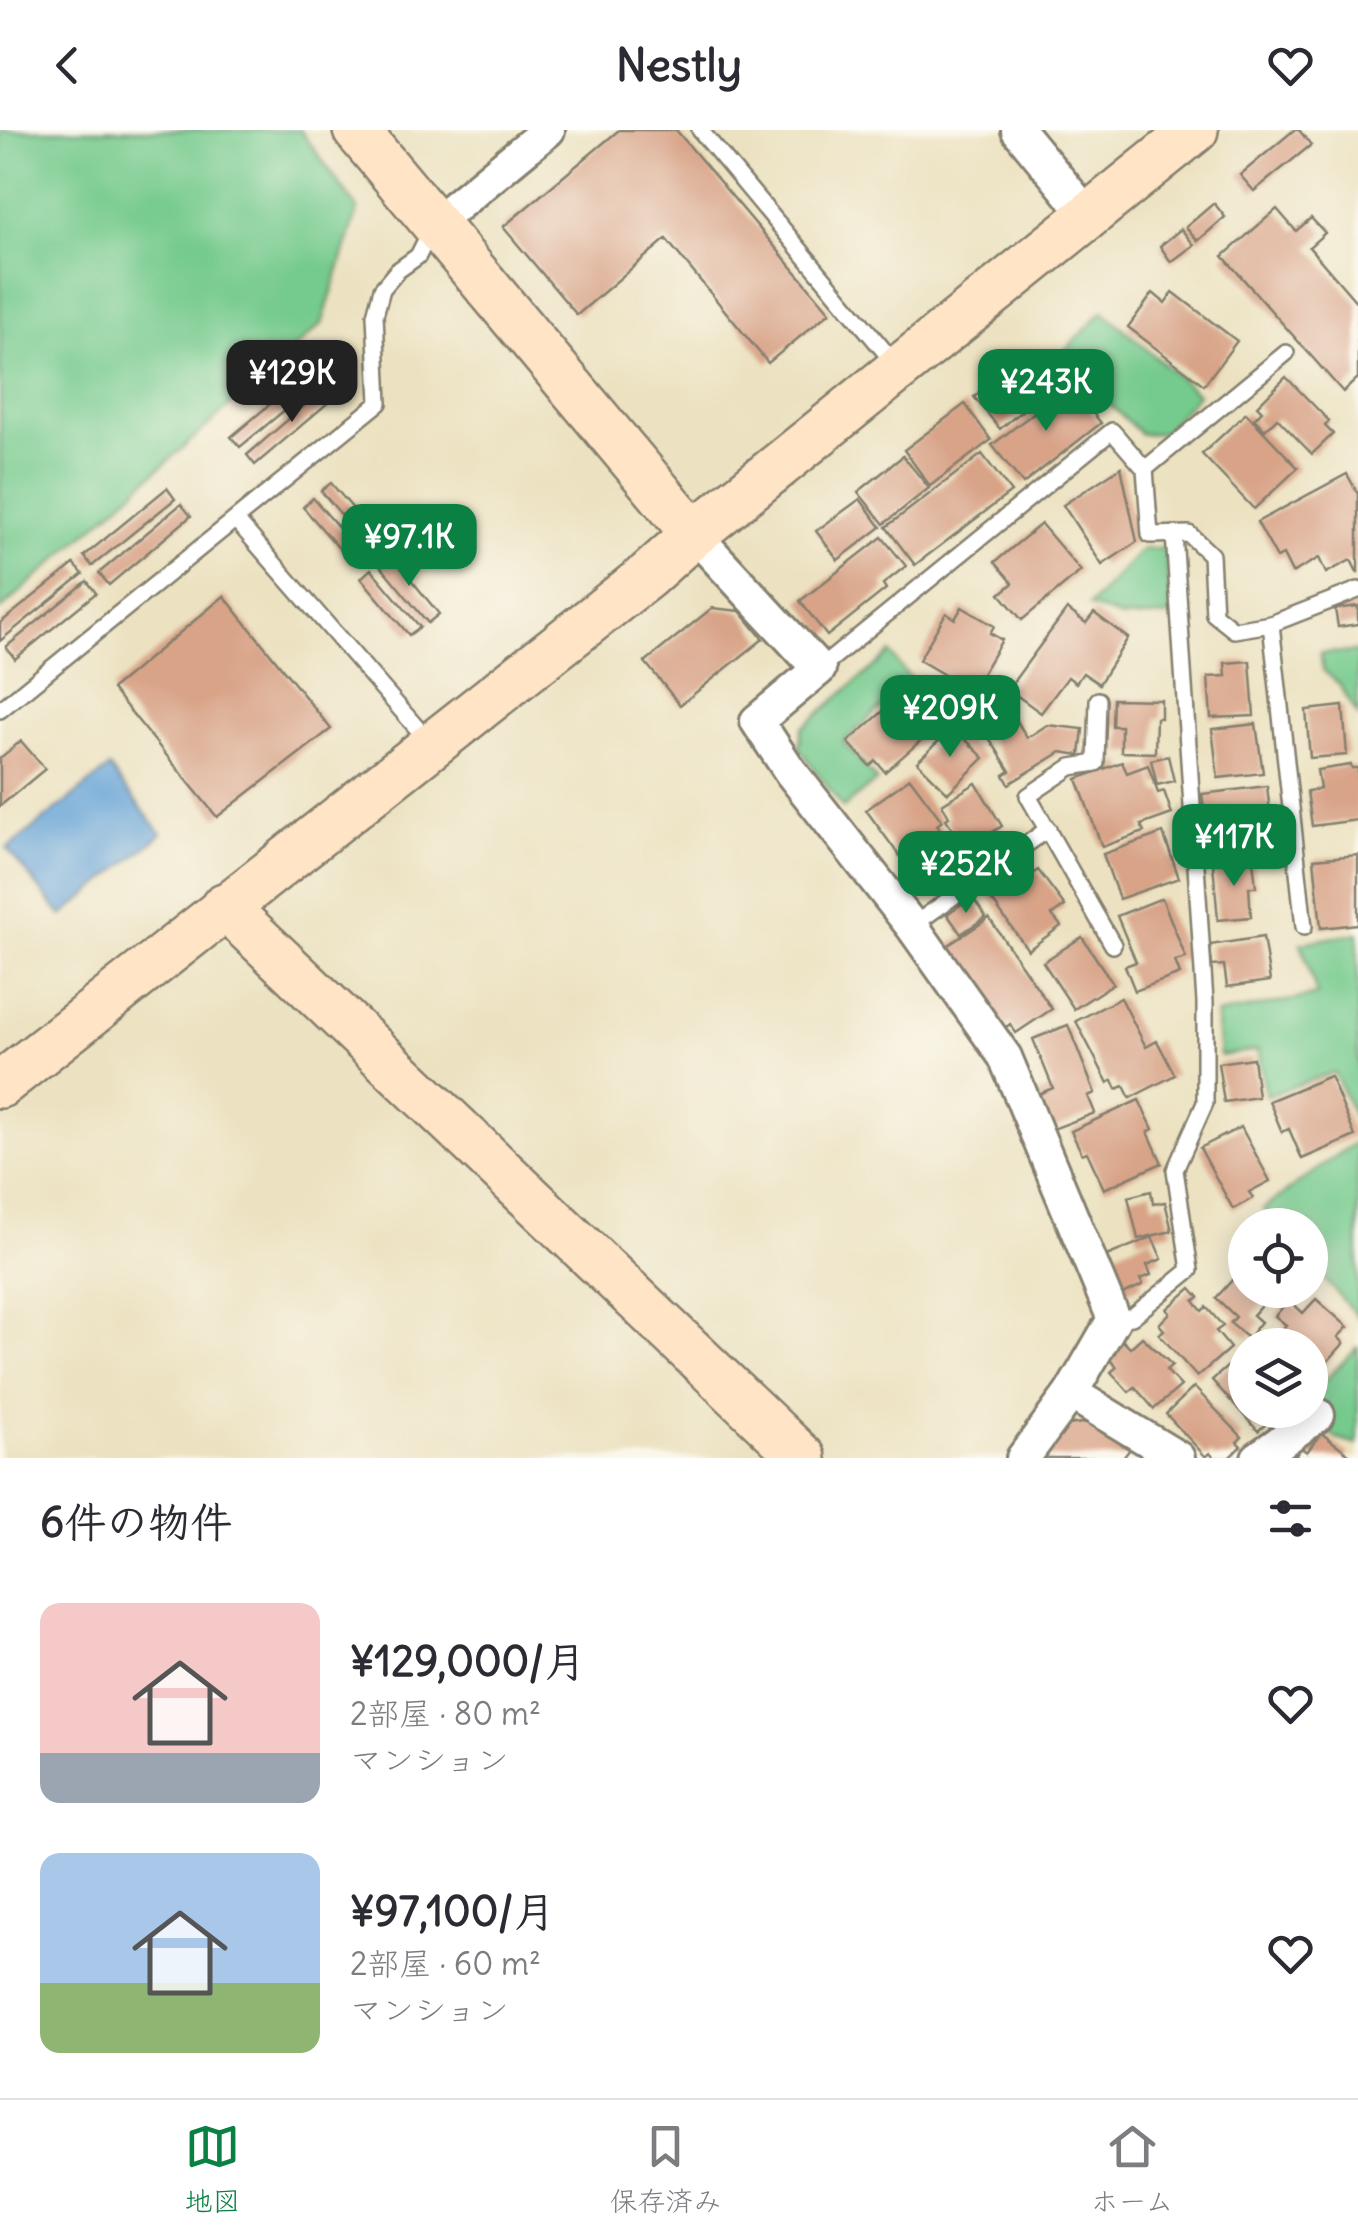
<!DOCTYPE html>
<html lang="ja">
<meta charset="utf-8">
<style>
:root{--surface:#fff;--page:#f2f2f3;--text:#2b2b33;--muted:#7c7c81;--line:#e1e1e2;--accent:#0b8043}
body{margin:0;font-family:Delius,"Klee One",sans-serif;background:var(--page);color:var(--text);height:100vh;display:flex;flex-direction:column;font-size:38px;white-space:nowrap}
*{box-sizing:border-box;margin:0}
p{font-size:32px;color:var(--muted)}
.icon{flex:none;width:55px;height:55px;fill:none;stroke:currentColor;stroke-width:2;stroke-linecap:round;stroke-linejoin:round}
.map{position:relative;height:1328px;overflow:hidden}
.details{display:flex;flex-direction:column;background:var(--surface);flex:1}
.details>*{flex:none}
.tools{position:absolute;left:1228px;top:1078px;display:grid;gap:20px}
.tools a{display:grid;place-items:center;width:100px;height:100px;border-radius:50%;background:var(--surface);box-shadow:0 5px 25px #0003;font-size:50px}
.price{position:absolute;translate:-50% -85px;padding:0 22px;border-radius:20px;background:var(--accent);color:#fff;font-size:32px;line-height:65px;filter:drop-shadow(0 2px 5px #0008)}
.price::after{content:'';position:absolute;left:50%;top:60px;width:30px;height:22px;margin-left:-15px;background:inherit;clip-path:polygon(0 0,100% 0,50% 100%)}
.price.current{background:#222;color:#fff}
ul{padding:0;list-style:none}
li{display:flex;align-items:center;gap:30px;height:250px;padding:0 40px}
li span{display:grid;place-items:center;flex:none;width:280px;height:200px;border-radius:20px;color:#555}
li>.icon{margin-inline-start:auto}
span .icon{width:120px;height:120px;fill:#fffc;stroke-width:1}
li b{font-size:42px}
h2{display:flex;justify-content:space-between;align-items:center;height:120px;padding:0 40px;font-size:42px}
header{display:flex;justify-content:space-between;align-items:center;height:130px;padding:0 40px;background:var(--surface);font-size:45px;font-weight:800}
.menu{display:flex;justify-content:space-around;align-items:center;height:140px;border-top:2px solid var(--line);background:var(--surface);font-size:28px;color:var(--muted)}
.menu a{display:grid;justify-items:center;gap:5px}
.menu .current{color:var(--accent)}
.map>svg:first-child{display:block}
</style>
<header><svg class="icon" aria-label="back" viewBox="0 0 24 24"><path d="M15 5l-7 7 7 7"/></svg>Nestly<svg class="icon" aria-label="heart" viewBox="0 0 24 24"><path d="M12 20l-8-8c-3-5 5-10 8-4 3-6 11-1 8 4z"/></svg></header>
<div class="map">
<svg width="1358" height="1328" viewBox="0 0 1358 1328">
<rect width="100%" height="100%" fill="#fbf7ec"/>
<filter id="ink" filterUnits="userSpaceOnUse"><feTurbulence type="fractalNoise" baseFrequency=".01" numOctaves="2"/><feDisplacementMap in="SourceGraphic" scale="20" xChannelSelector="R" yChannelSelector="G"/><feConvolveMatrix kernelMatrix="1 2 1 2 8 2 1 2 1" color-interpolation-filters="sRGB"/></filter>
<filter id="wash" filterUnits="userSpaceOnUse"><feTurbulence type="fractalNoise" baseFrequency=".0048" numOctaves="4" result="noise"/><feDisplacementMap in="SourceGraphic" scale="40" xChannelSelector="R" yChannelSelector="G"/><feGaussianBlur stdDeviation="2.25" result="paint"/><feColorMatrix in="noise" values="0 0 0 0 0 0 0 0 0 0 0 0 0 0 0 0 0 1.4 0 .05"/><feComposite in="paint" operator="in"/></filter>
<g filter="url(#wash)">
<rect width="100%" height="100%" fill="#ece2c1"/>
<g fill="#75ca8d" stroke="#487354" stroke-width="2.5">
<path d="M0,0H300L358,79L322,194L0,480Z"/>
<path d="M1103,181L1198,264L1163,303L1141,304L1059,227Z"/>
<path d="M1143,418L1166,419L1171,486L1122,488L1089,476Z"/>
<path d="M1358,522V586L1339,554L1323,540L1320,523Z"/>
<path d="M890,523L911,550L843,612L877,650L843,678L799,618L802,598Z"/>
<path d="M1358,803V997L1334,942L1266,966L1258,920L1220,926L1216,885L1317,865L1301,813Z"/>
<path d="M1358,1010V1187L1310,1133V1095H1277L1263,1079Z"/>
<path d="M1358,1217V1315L1337,1309L1302,1280H1310V1265Z"/>
</g>
<path fill="#65a3d7" stroke="#40607a" stroke-width="2.5" d="M109,638L162,704L62,786L7,719Z"/>
<g id="blocks">
<g fill="#d8a387">
<path d="M619,0H676L830,182L768,233L666,109L577,185L503,97Z"/>
<path d="M1294,0H1299L1311,15L1254,61L1240,45Z"/>
<path d="M1214,73L1225,87L1198,111L1186,97Z"/>
<path d="M1277,79L1296,101L1311,88L1325,103L1309,117L1358,174V248L1343,262L1223,126Z"/>
<path d="M1181,99L1194,115L1171,132L1160,116Z"/>
<path d="M1173,162L1237,211L1204,255L1128,197L1153,163L1165,173Z"/>
<path d="M1031,220L1057,252L1000,299L974,267Z"/>
<path d="M312,239L322,249L240,317L231,307Z"/>
<path d="M1286,247L1329,291L1325,296L1333,304L1312,324L1277,288L1265,300L1254,289L1262,281L1257,276Z"/>
<path d="M1070,255L1101,293L1023,354L992,315Z"/>
<path d="M327,256L336,266L255,335L247,325Z"/>
<path d="M965,274L991,310L930,356L904,320Z"/>
<path d="M1246,283L1298,338L1254,379L1202,324Z"/>
<path d="M982,324L1011,362L915,435L886,397Z"/>
<path d="M903,326L929,358L884,394L858,362Z"/>
<path d="M1121,337L1137,412L1102,435L1063,375Z"/>
<path d="M1347,344L1358,364V444L1351,430L1326,443L1319,428L1292,443L1283,425L1277,428L1257,392Z"/>
<path d="M331,353L379,409L369,417L321,361Z"/>
<path d="M167,358L175,369L92,436L84,426Z"/>
<path d="M313,368L361,423L351,432L303,377Z"/>
<path d="M860,369L881,397L838,430L816,401Z"/>
<path d="M181,374L191,386L109,455L99,443Z"/>
<path d="M1041,394L1081,441L1022,490L1000,464L1013,453L995,432Z"/>
<path d="M882,407L906,436L883,454L886,459L827,506L800,471Z"/>
<path d="M391,425L439,484L428,493L379,434Z"/>
<path d="M74,434L83,444L0,511V493Z"/>
<path d="M371,439L420,497L409,505L361,448Z"/>
<path d="M87,451L96,463L15,529L6,517Z"/>
<path d="M224,466L331,599L217,687L112,559Z"/>
<path d="M1358,476V494L1338,497L1335,479Z"/>
<path d="M962,477L994,496L990,503L1002,510L972,561L919,530L946,483L955,489Z"/>
<path d="M712,478L740,481L763,509L680,575L645,532Z"/>
<path d="M1067,479L1086,493L1094,483L1128,508L1099,554L1083,543L1076,553L1068,547L1041,583L1008,559Z"/>
<path d="M1250,531L1254,586L1211,588L1208,547L1226,546L1225,533Z"/>
<path d="M922,547L944,571L948,567L958,578L885,642L876,631L870,636L848,612Z"/>
<path d="M1113,569L1161,570V588H1156L1155,623L1121,622V596H1112Z"/>
<path d="M1343,576L1347,625L1310,628L1306,580Z"/>
<path d="M1014,586L1027,608L1047,595L1083,599L1080,625L1061,622L1009,654L1004,645L1010,641L986,603Z"/>
<path d="M1256,594L1263,643L1218,648L1212,599Z"/>
<path d="M953,597L984,628L948,663L917,632Z"/>
<path d="M21,611L45,639L0,676V628Z"/>
<path d="M1168,626L1174,651L1157,655L1151,630Z"/>
<path d="M1122,632L1127,643L1148,635L1158,663L1164,661L1172,684L1141,695L1144,702L1102,717L1077,649Z"/>
<path d="M1351,635L1352,638H1358V690L1312,696L1307,661L1320,659L1317,640Z"/>
<path d="M910,648L942,691L937,695L956,722L928,742L912,720L901,728L866,680Z"/>
<path d="M976,653L1002,696L964,719L946,689L949,687L942,674Z"/>
<path d="M1267,656L1272,700L1236,704L1233,683L1205,686L1202,664Z"/>
<path d="M1163,703L1179,748L1119,769L1103,724Z"/>
<path d="M1358,725V794L1321,798L1314,729Z"/>
<path d="M1253,730L1256,757H1249L1251,787L1218,790L1213,734Z"/>
<path d="M1038,740L1065,776L1052,785L1061,796L1028,820L986,762L1005,748L1013,758Z"/>
<path d="M972,767L986,787L961,804L947,784Z"/>
<path d="M1162,768L1186,828L1175,831L1180,844L1135,861L1125,836L1136,832L1117,786Z"/>
<path d="M989,788L1052,879L1016,903L1010,894L1001,901L944,818Z"/>
<path d="M1082,807L1113,854L1074,879L1043,832Z"/>
<path d="M1263,807L1270,851L1227,857L1224,835L1212,836L1210,815Z"/>
<path d="M1121,868L1146,917L1157,911L1175,945L1130,968L1124,956L1117,959L1113,950L1108,953L1076,891Z"/>
<path d="M1068,895L1095,963L1088,966L1095,983L1048,1001L1034,966L1053,958L1033,909Z"/>
<path d="M1253,928L1258,967L1224,972L1218,933Z"/>
<path d="M1330,946L1355,1006L1302,1029L1289,999L1282,1002L1269,971Z"/>
<path d="M1139,970L1153,999L1148,1002L1162,1033L1104,1059L1087,1022L1082,1024L1071,1001Z"/>
<path d="M1241,997L1270,1051L1249,1062L1253,1068L1233,1079L1200,1018Z"/>
<path d="M1151,1061L1153,1074L1165,1072L1172,1101L1138,1109L1128,1067Z"/>
<path d="M1152,1107L1162,1129L1147,1135L1151,1145L1140,1149L1143,1155L1120,1165L1104,1127Z"/>
<path d="M1245,1136V1160H1275L1253,1185L1261,1192L1248,1208L1230,1193L1236,1187L1216,1168Z"/>
<path d="M1191,1158L1199,1167L1194,1171L1202,1181L1206,1177L1223,1196L1216,1201L1230,1218L1197,1247L1159,1204L1164,1200L1159,1194L1170,1183L1167,1179Z"/>
<path d="M1316,1169L1348,1197L1338,1207L1344,1213L1310,1251V1215H1287L1276,1206L1286,1195L1275,1186L1289,1170L1303,1183Z"/>
<path d="M1142,1207L1172,1235L1166,1240L1181,1256L1154,1279L1135,1257L1129,1262L1111,1242L1117,1237L1106,1226L1123,1211L1130,1218Z"/>
<path d="M1245,1228V1280H1282L1258,1301L1212,1250L1228,1236L1231,1240Z"/>
<path d="M1194,1257L1242,1307L1237,1312L1241,1316L1229,1328H1214L1210,1323L1206,1327L1166,1284Z"/>
<path d="M1096,1291L1130,1319L1123,1328H1042L1069,1295Z"/>
<path d="M1321,1303L1349,1324L1346,1328H1294L1301,1318L1307,1322Z"/>
</g>
</g>
</g>
<g filter="url(#ink)">
<use href="#blocks" fill-opacity="0" stroke="#847f6e" stroke-width="2.5"/>
<g fill="none" stroke-linecap="round" stroke-linejoin="round">
<g stroke="#847f6e" stroke-width="20">
<g id="lane">
<path d="M700,0L896,235"/>
<path d="M1145,339L1286,223"/>
<path d="M236,390L430,613"/>
<path d="M1271,494L1358,460"/>
<path d="M819,539L1112,301L1145,339L1150,405L1189,404L1211,425L1214,484L1234,500L1271,494L1304,797"/>
<path d="M1098,570L1096,633L1071,637L1028,666L1113,815"/>
<path d="M0,580L379,273L375,185L382,159L397,141L418,126L432,98"/>
<path d="M912,796L1048,699"/>
<path d="M1114,1189L1132,1187L1190,1140L1175,1040L1205,973V872L1174,404"/>
</g>
</g>
<g stroke="#847f6e" stroke-width="38">
<g id="street">
<path d="M1018,0L1090,88"/>
<path d="M434,94L548,0"/>
<path d="M694,404L819,539L757,591L790,641L912,796L1005,927L1114,1189L1071,1263L1023,1328"/>
<path d="M1071,1263L1178,1328"/>
<path d="M1258,1328L1318,1285"/>
</g>
</g>
<g stroke="#847f6e" stroke-width="50">
<g id="secondary">
<path d="M356,0L694,404"/>
<path d="M224,776L803,1328"/>
<path d="M0,955L647,446L694,404L1195,0"/>
</g>
</g>
<use href="#lane" stroke="#fff" stroke-width="15"/>
<use href="#street" stroke="#fff" stroke-width="32"/>
<use href="#secondary" stroke="#ffe4c6" stroke-width="45"/>
</g>
</g>
</svg>
<div class="tools">
<a><svg class="icon" aria-label="locate" viewBox="0 0 24 24"><circle cx="12" cy="12" r="6"/><path d="M12 2v4M12 18v4M2 12h4M18 12h4"/></svg></a>
<a><svg class="icon" aria-label="layers" viewBox="0 0 24 24"><path d="M12 4l9 5-9 5-9-5zM3 14l9 5 9-5"/></svg></a>
</div>
<b class="price current" style="left:292px;top:295px">¥129K</b>
<b class="price" style="left:1046px;top:304px">¥243K</b>
<b class="price" style="left:409px;top:459px">¥97.1K</b>
<b class="price" style="left:950px;top:630px">¥209K</b>
<b class="price" style="left:1234px;top:759px">¥117K</b>
<b class="price" style="left:966px;top:786px">¥252K</b>
</div>
<section class="details">
<h2>6件の物件<svg class="icon" aria-label="filters" viewBox="0 0 24 24"><path d="M4 7h16M4 17h16"/><circle cx="9" cy="7" r="2"/><circle cx="15" cy="17" r="2"/></svg></h2>
<ul>
<li><span style="background:linear-gradient(#f6c9c9 75%,#9aa5b1 0)"><svg class="icon" aria-label="home" viewBox="0 0 24 24"><path d="M3 11l9-7 9 7M6 9v11h12V9"/></svg></span><div><b>¥129,000/月</b><p>2部屋 · 80 m²</p><p>マンション</p></div><svg class="icon" aria-label="heart" viewBox="0 0 24 24"><path d="M12 20l-8-8c-3-5 5-10 8-4 3-6 11-1 8 4z"/></svg></li>
<li><span style="background:linear-gradient(#a9c7e8 65%,#8fb573 0)"><svg class="icon" aria-label="home" viewBox="0 0 24 24"><path d="M3 11l9-7 9 7M6 9v11h12V9"/></svg></span><div><b>¥97,100/月</b><p>2部屋 · 60 m²</p><p>マンション</p></div><svg class="icon" aria-label="heart" viewBox="0 0 24 24"><path d="M12 20l-8-8c-3-5 5-10 8-4 3-6 11-1 8 4z"/></svg></li>
</ul>
</section>
<nav class="menu">
<a class="current"><svg class="icon" aria-label="map" viewBox="0 0 24 24"><path d="M3 6l6-2 6 2 6-2v14l-6 2-6-2-6 2zM9 4v14M15 6v14"/></svg>地図</a>
<a><svg class="icon" aria-label="saved" viewBox="0 0 24 24"><path d="M7 4h10v16l-5-4-5 4z"/></svg>保存済み</a>
<a><svg class="icon" aria-label="home" viewBox="0 0 24 24"><path d="M3 11l9-7 9 7M6 9v11h12V9"/></svg>ホーム</a>
</nav>
